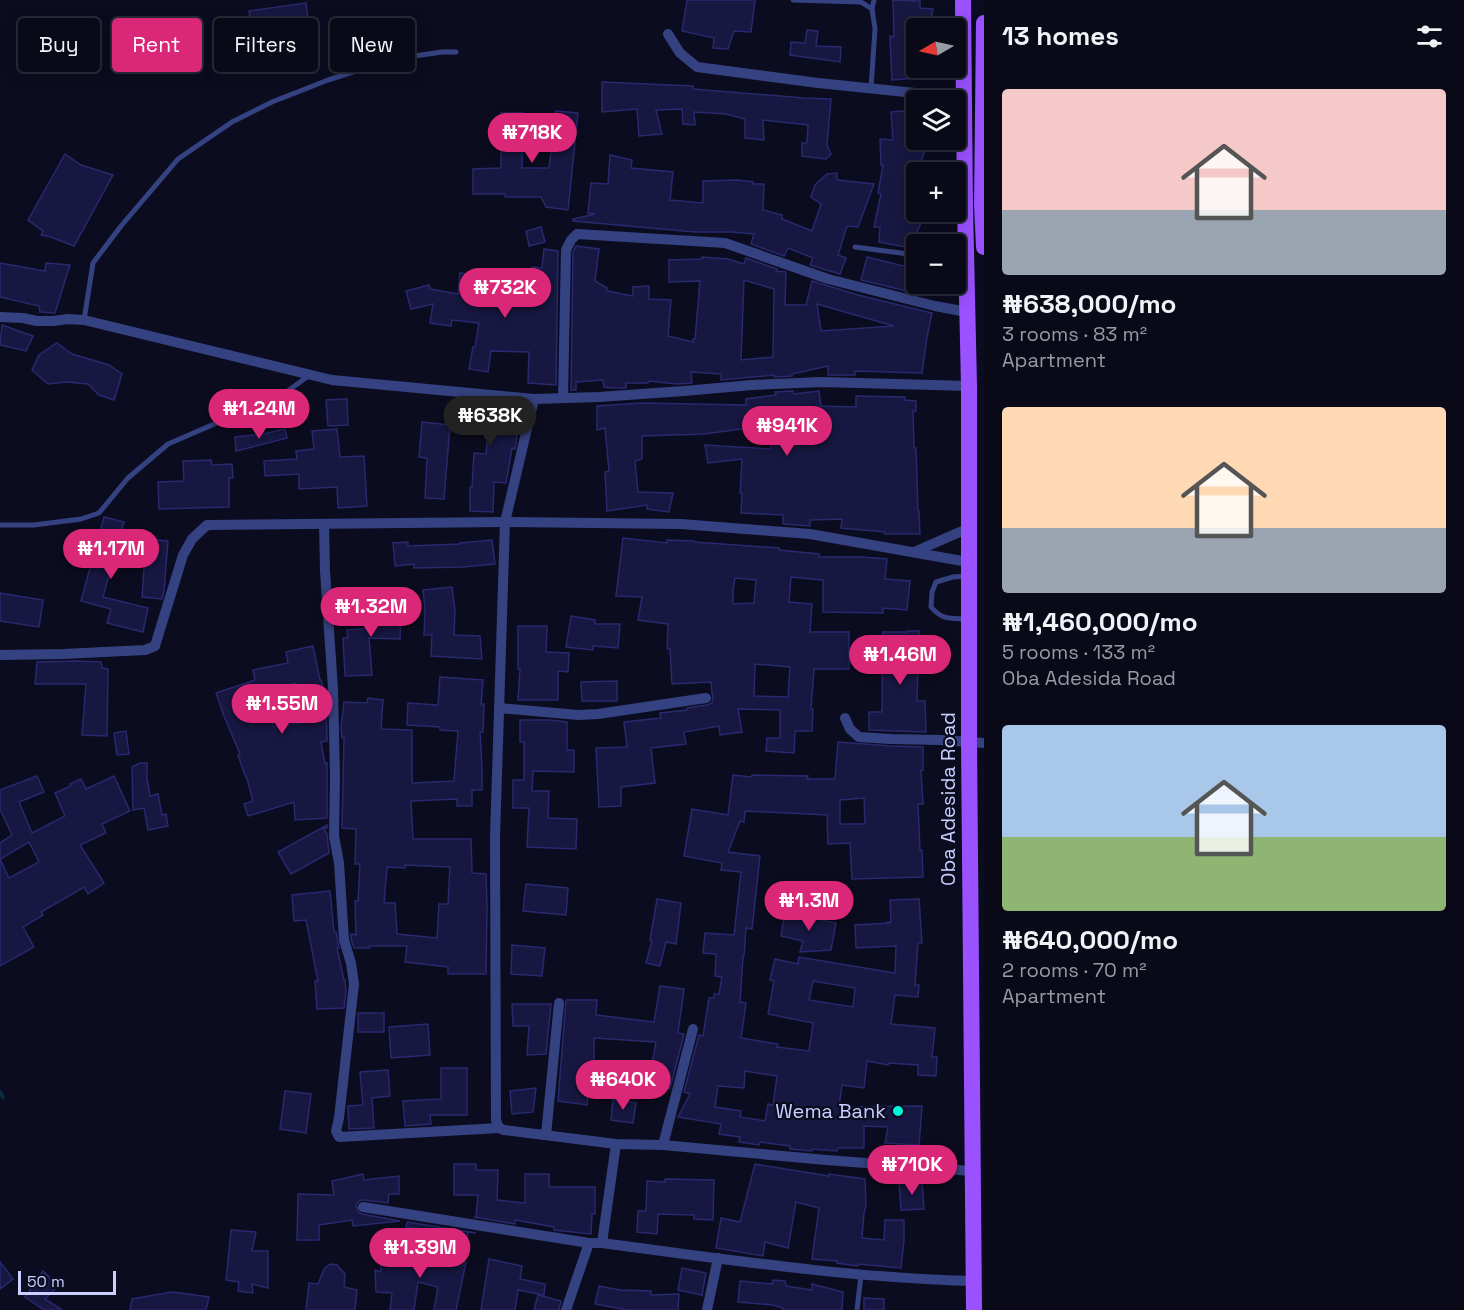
<!DOCTYPE html>
<meta charset="utf-8">
<style>
:root{--surface:#090918;--page:#171725;--text:#f1f3f6;--muted:#999aa2;--line:#292a37;--accent:#db2777}
body{margin:0;font-family:"Space Grotesk",sans-serif;background:var(--page);color:var(--text);height:100vh;display:flex;flex-direction:column;font-size:22px;white-space:nowrap}
*{box-sizing:border-box;margin:0}
p{font-size:20px;color:var(--muted)}
.icon{flex:none;width:33px;height:33px;fill:none;stroke:currentColor;stroke-width:2;stroke-linecap:round;stroke-linejoin:round}
.map{position:relative;flex:1;overflow:hidden}
.details{display:flex;flex-direction:column;background:var(--surface);width:480px}
.details>*{flex:none}
.top-card{position:absolute;left:18px;top:18px;width:570px;height:54px;display:flex;gap:12px}
.needle{width:39px;rotate:261deg}
.fabs{position:absolute;left:906px;top:18px;display:grid;gap:12px}
.fabs a{display:grid;place-items:center;width:60px;height:60px;border-radius:6px;background:var(--surface);box-shadow:0 3px 15px #0003,0 0 0 2px var(--line);font-size:30px}
.scale{position:absolute;left:18px;bottom:15px;width:98px;box-sizing:border-box;padding-left:6px;border:3px solid #cacfff;border-top:0;font-size:16px;line-height:21px;white-space:nowrap;color:#cacfff;-webkit-text-stroke:4px #0c0c20;paint-order:stroke}
.price{position:absolute;translate:-50% -51px;padding:0 14px;border-radius:21px;background:var(--accent);color:#fff;font-size:20px;line-height:39px;filter:drop-shadow(0 2px 3px #0008)}
.price::after{content:'';position:absolute;left:50%;top:36px;width:18px;height:14px;margin-left:-9px;background:inherit;clip-path:polygon(0 0,100% 0,50% 100%)}
.price.on{background:#222;color:#fff}
ul{padding:0;list-style:none}
li{display:grid;align-content:center;gap:12px;height:318px;padding:0 18px}
li span{display:grid;place-items:center;height:186px;border-radius:6px;color:#555}
li>.icon{margin-inline-start:auto}
span .icon{width:108px;height:108px;fill:#fffc;stroke-width:1}
li b{font-size:26px}
h2{display:flex;justify-content:space-between;align-items:center;height:72px;padding:0 18px;font-size:26px}
.pill{padding:0 21px;border-radius:6px;background:var(--surface);box-shadow:0 3px 15px #0003,0 0 0 2px var(--line);font-size:21px;line-height:54px}
.pill.on{background:var(--accent);color:#fff}
main{display:flex;flex:1;min-height:0}
.map>svg:first-child{display:block}
</style>
<main>
<div class="map">
<svg width="984" height="1310" viewBox="0 0 984 1310">
<rect width="100%" height="100%" fill="#0c0c20"/>
<g fill="none" stroke-linecap="round" stroke-linejoin="round">
<path stroke="#092a41" stroke-width="4" d="M0,1092L3,1097"/>
</g>
<g fill="#171741" stroke="#28296e" stroke-width="1.5" fill-rule="evenodd">
<path d="M687,0H755L751,32L734,31L728,49L713,48L714,38L682,31Z"/>
<path d="M893,0L920,1V8L933,9L930,25L916,24L917,78L892,80L890,36L894,37Z"/>
<path d="M306,3L312,48L255,56L249,11Z"/>
<path d="M807,30L818,31L816,46L841,47L840,62L790,55L791,42L805,43Z"/>
<path d="M602,82L693,86V89L804,98L831,99L827,145L831,154L826,159L802,156V143H807L808,125L763,120L764,140L745,138V119L726,114L694,112L695,125L683,124L682,109L656,110L662,134L639,136L637,109L602,112Z"/>
<path d="M916,110V143L927,144L918,171H916L909,206L916,207V212H923L920,223H921L916,234H921L920,244H916V249L879,242L880,227H874L881,194L878,193L883,165H881L880,139L893,140L891,112Z"/>
<path d="M556,111L578,113L568,210L546,207L541,197H505V194H473V169L501,168V113H523L522,168H549Z"/>
<path d="M65,154L81,165L113,175L74,246L51,237L41,235L43,231L28,220Z"/>
<path d="M610,155L632,160L631,168L673,172L670,200L703,203V181L737,180L753,182V184H764L763,210L782,215V219L812,231L821,204L811,197L815,185L827,174L837,173V180L874,184L858,227L847,226L838,255L846,258L840,274L810,265L813,258L788,248L784,256L751,244L754,234L732,232H695L573,221V219L595,214L588,213L591,183L608,184Z"/>
<path d="M541,227L545,242L529,246L526,231Z"/>
<path d="M576,246L599,249L595,281L607,288V291L633,296V287L649,286V299L671,300L668,336L693,342V339H695L700,281L669,282V260L702,259V257L728,259L744,264L746,258L777,269L776,271L786,272L785,305H806L812,281L858,295L932,313L927,337L922,373L855,371V375H828V366L792,374V376L774,377V375L721,380V374L691,372L692,383L677,384L649,381L648,383H626V388H613L604,387L603,380L576,382V390H571L573,252ZM744,280L774,289L773,357L741,360ZM817,304L894,326L821,331Z"/>
<path d="M544,249L558,251L556,385L528,383L529,352L491,351L488,372L469,369L473,347H475L479,323L452,320L451,326L430,323L433,304L411,309L406,291L429,285L430,289L458,294L460,273L480,275L477,300L506,305V304L526,305L532,267L542,268Z"/>
<path d="M867,257L916,269V288L915,293L861,280Z"/>
<path d="M0,263L45,271L46,263L70,265L55,313L40,312L39,306L0,297Z"/>
<path d="M2,325L33,336L26,351L0,345Z"/>
<path d="M57,343L72,354L109,365L122,374L114,400L99,395L88,384L66,382L48,384L32,370L39,355Z"/>
<path d="M793,391L794,394L819,391L821,406L856,407V396L905,397V400L916,401V411H913L914,448H916L918,511H919L920,534H885V532L841,528L842,519L810,520V526L783,524V515L741,513L742,493H740L742,459L708,463L705,445L771,449V425L704,434L642,436V459L635,461L638,492L673,493L669,512L647,509V505L607,511L605,472L609,471L605,428L597,430V406L641,403L746,405V399L776,395L775,392Z"/>
<path d="M347,399L348,425L328,426L326,400Z"/>
<path d="M455,403L497,405V403L521,405L516,443L515,449L512,448L506,483L494,482L493,512L470,511V487H472L474,453L486,454L488,429L454,427Z"/>
<path d="M422,422L450,425L444,499L425,498L427,458L419,457Z"/>
<path d="M285,429L287,438L236,451L235,437L263,434Z"/>
<path d="M337,429L340,457L364,456L367,506L338,508L337,487L299,489V474L265,476L264,461L297,459L296,451L314,449L312,431Z"/>
<path d="M211,460L212,465L232,464L233,478H229V507L159,509L158,482L184,481L183,461Z"/>
<path d="M104,517L124,522L103,597L148,608L143,632L107,623L111,609L81,601Z"/>
<path d="M623,538L667,543V540L694,541L695,542L779,548V550L819,554V557H863L887,559L885,579L910,581L907,610L883,608V613L823,612V580L791,577L789,602L812,604L810,632H849V669H814L811,709H813L812,731H795L794,753L766,751L767,738H780V710L738,709L742,732L720,735L719,726L684,732L686,744L651,748L655,783L621,787V806L599,807L596,748L627,747L624,722L661,718L660,713L687,710V708L707,705L712,703L713,697L712,693L711,682L672,684L670,649H667L668,624L638,620L642,597L616,596ZM735,578L756,580L754,603L733,604V590ZM755,664L790,667L788,697L754,696Z"/>
<path d="M146,539L168,541L164,591L162,599L142,597Z"/>
<path d="M492,540L495,564L463,567L414,568V564L395,566L393,543L408,542V546L460,544V543Z"/>
<path d="M452,587L455,611L454,635L480,636L482,659L431,656L432,635H424L425,609L423,590Z"/>
<path d="M0,593L43,600L39,627L0,621Z"/>
<path d="M401,602L400,639L369,638L372,675L345,676L343,638H348L347,630L373,628L374,603Z"/>
<path d="M571,616L595,620V624H620L618,648L593,646V650L566,647Z"/>
<path d="M518,626H547L546,652L569,653L568,672L558,671V700H518L520,669H518Z"/>
<path d="M908,631H919L917,701H925L926,732L869,730V712H882L883,632H908Z"/>
<path d="M313,646L320,680H321L326,697L327,741L321,742L325,764L327,763V818L295,820L294,802L248,816L244,804L253,801L247,778H246L238,755L240,754L224,716L216,693L255,680L253,670L288,663L286,652ZM296,683L306,722L274,727L259,690Z"/>
<path d="M76,661L101,662L102,668L108,669L107,736L82,735L86,684H35L37,662Z"/>
<path d="M440,677L483,680L481,704H484L483,732H480L482,767V790H472V806H457V799L411,801L413,839H471L472,873L486,874L487,906L486,974H448V967L405,962L407,946H370V948H354L351,939V934L356,935L355,901H358L360,864H355L356,829L342,828L344,738H342L341,728L344,702L367,703L368,698L383,700L381,729L412,730V783L454,781L458,731L440,730V727L407,725L408,703L438,705ZM405,865L450,867L448,904H439L437,938L397,934L395,903H384L387,867L405,868Z"/>
<path d="M617,681V701H582L581,682Z"/>
<path d="M520,720H550L567,722V750H574V772L533,771L532,791H549L548,818L577,819L576,849L527,847L529,808H513V780H524V742H520Z"/>
<path d="M126,731L129,754L117,755L114,733Z"/>
<path d="M838,742L891,746L923,747V770H921L923,804H918L920,850H922L923,877L852,879L850,843L828,844L827,815L745,811L744,822L740,821L728,852L760,856L752,929L746,928L744,956H743L740,1002L746,1003L741,1038L778,1044L777,1047L809,1051L813,1023L768,1014L774,981L770,980L775,959L798,964L799,957L895,973L896,946L856,948L855,925L889,923L888,922H891L890,900L919,899L922,943H918L915,985H919L918,997L895,995L891,1024L935,1028L932,1057H937L936,1076L918,1075V1065L889,1063L888,1065L867,1061L864,1088L842,1085L839,1107L922,1106L919,1145L885,1143L888,1127L864,1126V1148H838L837,1151L812,1149V1151L790,1149V1146L760,1142L759,1145L739,1142L740,1137L719,1134L721,1124L678,1117L690,1094L684,1092L699,1035L703,1036L709,998H714V994H719L722,977L715,976L716,954L703,953L705,933L734,935L741,872L721,870L722,863L684,856L692,809L728,815L733,775L752,777V775L808,776L807,779H835ZM864,798L865,824H840V800ZM813,981L855,988L853,1007L809,1000ZM745,1071L777,1076L773,1105L768,1104L765,1121L740,1117L741,1111L715,1107L718,1086L744,1088Z"/>
<path d="M140,763H147V782H148L150,796L158,794L162,815L166,814L168,826L148,830L144,808L133,810L132,767Z"/>
<path d="M37,776L44,792L19,802L32,833L65,816L55,793L71,786L70,784L81,779L86,789L114,776L130,811L102,824L106,833L80,845L104,883L88,894L84,887L41,912L43,915L23,927L34,947L0,966V843L12,835L0,809V790ZM29,842L39,862L9,878L0,859Z"/>
<path d="M327,825V828H323L327,834L329,853L291,874L278,852Z"/>
<path d="M526,884L568,888L566,915L523,911Z"/>
<path d="M330,891L334,932H336L339,948H337L344,980H345L346,992L344,1008L317,1009L315,981H318L306,920L294,921L292,895Z"/>
<path d="M657,899L681,903L676,944L666,942L660,966L646,963L652,941L650,940Z"/>
<path d="M785,912L836,923L831,950L800,952L803,941L781,936Z"/>
<path d="M512,945L545,948L542,976L511,974Z"/>
<path d="M660,986L684,989L678,1033L684,1034L670,1089L648,1084L656,1042L594,1038V1076H590L587,1105L558,1101L566,1000H597L596,1015L654,1022Z"/>
<path d="M512,1004H551L546,1054L527,1055L529,1026H513Z"/>
<rect x="358" y="1013" width="26" height="19"/>
<path d="M428,1024L430,1055L391,1058L389,1027Z"/>
<path d="M441,1068H467V1115H430L431,1124L405,1126L403,1101L441,1099Z"/>
<path d="M388,1070L390,1096L372,1098L374,1128L349,1129L348,1106L363,1105L360,1072Z"/>
<path d="M536,1088L533,1112L512,1114L510,1091Z"/>
<path d="M285,1091L311,1094L306,1133L280,1129Z"/>
<path d="M613,1099L636,1103L633,1123L611,1120Z"/>
<path d="M454,1164H476V1170H498L497,1200L525,1203V1174H549V1187H595V1214H592L591,1234L554,1230V1227L515,1220V1224L474,1217H476L478,1195H454Z"/>
<path d="M755,1164L829,1176V1174L865,1179L866,1206L864,1213L862,1238L884,1240L885,1220H904V1240L901,1268L858,1264V1266L837,1263V1261L812,1259L819,1208L796,1202L788,1248L765,1242L763,1256L716,1248L721,1218L740,1222Z"/>
<path d="M363,1174L364,1180L399,1176V1194H389L388,1203L364,1200H360L356,1205L358,1212L362,1214L400,1221L353,1226L352,1220L319,1225V1240H297L298,1194L334,1195L332,1181Z"/>
<path d="M665,1179L714,1180L713,1220L694,1219V1215L658,1214L657,1234L637,1232L638,1211H646L647,1181L665,1182Z"/>
<path d="M922,1181L924,1209L901,1210L899,1183Z"/>
<path d="M407,1222L476,1233L468,1232L467,1236L446,1234L447,1232L406,1227Z"/>
<path d="M231,1230L256,1232L252,1251H268V1288L252,1284L253,1293L238,1291L239,1282L226,1280Z"/>
<path d="M417,1250L441,1254V1255L466,1262L456,1310H434L438,1287L418,1282L414,1310H390L392,1293L376,1292L375,1270L381,1272V1254L416,1256Z"/>
<path d="M489,1259L522,1266L520,1279L545,1284L544,1295L518,1290L515,1310H481Z"/>
<path d="M0,1262L13,1279L0,1289Z"/>
<path d="M330,1264L337,1265L345,1274L344,1287L357,1290L355,1310H306L309,1283L318,1284L324,1269Z"/>
<path d="M682,1268L706,1273L702,1295L678,1290Z"/>
<path d="M43,1271L58,1286L45,1299L62,1310H44L25,1297Z"/>
<path d="M773,1280L785,1281L786,1286L812,1290V1284L843,1292L842,1310H783V1308L773,1305L738,1302L740,1281L772,1284Z"/>
<path d="M599,1286L625,1291L626,1290L651,1291V1295L679,1294L678,1310H627L595,1304Z"/>
<path d="M172,1292L209,1297L206,1310H130L132,1299Z"/>
<path d="M538,1295L561,1301L559,1310H534Z"/>
<path d="M864,1298L884,1299V1310H864Z"/>
</g>
<g fill="none" stroke-linecap="round" stroke-linejoin="round">
<g stroke="#354281" stroke-width="5">
<path d="M793,0L861,2L872,9L875,29L871,88"/>
<path d="M872,9L874,0"/>
<path d="M855,247L916,255"/>
<path d="M84,320L93,263L121,226L178,159L232,122L272,102L328,80L393,59L442,52H456"/>
<path d="M0,525H34L81,519L99,513L128,478L168,444L284,394L308,376"/>
<path d="M966,619C950,618 942,620 931,607L932,592L936,582L953,577L967,576"/>
<path d="M857,1310L861,1275"/>
</g>
<g stroke="#354281" stroke-width="10">
<path d="M668,34L680,53L697,67L818,83L964,98"/>
<path d="M0,317L23,318L37,321H53L68,319L84,320L332,380L534,399"/>
<path d="M969,386L822,382L752,385L684,391L599,397L534,399L505,522L495,837L496,1120L499,1128L504,1130L616,1144L663,1145L826,1160L972,1171"/>
<path d="M563,398L566,250L571,240L577,234L725,243L828,279L935,306L967,312"/>
<path d="M324,524L325,571L333,689L335,776L334,836L339,863L344,940L351,963L354,984L339,1118L336,1131L339,1137L499,1128"/>
<path d="M914,552L969,528"/>
<path d="M0,655L63,654L145,650L155,646L183,555L192,539L207,525L505,522L681,524L810,534L968,562"/>
<path d="M499,708L578,715L598,714L706,698"/>
<path d="M845,718L850,729L859,737L891,739L941,740L984,743"/>
<path d="M546,1135L559,1003"/>
<path d="M663,1145L693,1029"/>
<path d="M363,1207L589,1243H602C725,1259 848,1278 972,1281"/>
<path d="M602,1243L616,1144"/>
<path d="M566,1310L589,1243"/>
<path d="M707,1310L718,1258"/>
</g>
<g stroke="#9a51ff" stroke-width="16">
<path d="M963,0L965,206L969,386V742L974,1310"/>
<path d="M984,23L982,205L984,247"/>
</g>
</g>
<circle fill="#00f5db" stroke="#0c0c20" stroke-width="2" cx="898" cy="1111" r="6"/>
<g text-anchor="middle" stroke-width="4.5" stroke-linejoin="round" paint-order="stroke">
<g font-size="20" fill="#cacfff" stroke="#0c0c20">
<text transform="translate(948 799) rotate(-90)" y="7">Oba Adesida Road</text>
</g>
<g font-size="20" fill="#cacfff" stroke="#0c0c20" text-anchor="end">
<text x="886" y="1118">Wema Bank</text>
</g>
</g>
</svg>
<div class="fabs">
<a><svg class="needle" viewBox="-14 -14 28 28"><path d="M0-13l5 13h-10z" fill="#e53935"/><path d="M0 13l5-13h-10z" fill="#999aa2"/></svg></a>
<a><svg class="icon" aria-label="layers" viewBox="0 0 24 24"><path d="M12 4l9 5-9 5-9-5zM3 14l9 5 9-5"/></svg></a>
<a>+</a>
<a>−</a>
</div>
<div class="scale">50 m</div>
<b class="price" style="left:532px;top:164px">₦718K</b>
<b class="price" style="left:505px;top:319px">₦732K</b>
<b class="price" style="left:259px;top:440px">₦1.24M</b>
<b class="price on" style="left:490px;top:447px">₦638K</b>
<b class="price" style="left:787px;top:457px">₦941K</b>
<b class="price" style="left:111px;top:580px">₦1.17M</b>
<b class="price" style="left:371px;top:638px">₦1.32M</b>
<b class="price" style="left:900px;top:686px">₦1.46M</b>
<b class="price" style="left:282px;top:735px">₦1.55M</b>
<b class="price" style="left:809px;top:932px">₦1.3M</b>
<b class="price" style="left:623px;top:1111px">₦640K</b>
<b class="price" style="left:912px;top:1196px">₦710K</b>
<b class="price" style="left:420px;top:1279px">₦1.39M</b>
<div class="top-card">
<a class="pill">Buy</a>
<a class="pill on">Rent</a>
<a class="pill">Filters</a>
<a class="pill">New</a>
</div>
</div>
<section class="details">
<h2>13 homes<svg class="icon" aria-label="filters" viewBox="0 0 24 24"><path d="M4 7h16M4 17h16"/><circle cx="9" cy="7" r="2"/><circle cx="15" cy="17" r="2"/></svg></h2>
<ul>
<li><span style="background:linear-gradient(#f6c9c9 65%,#9aa5b1 0)"><svg class="icon" aria-label="home" viewBox="0 0 24 24"><path d="M3 11l9-7 9 7M6 9v11h12V9"/></svg></span><div><b>₦638,000/mo</b><p>3 rooms · 83 m²</p><p>Apartment</p></div></li>
<li><span style="background:linear-gradient(#ffd9b3 65%,#9aa5b1 0)"><svg class="icon" aria-label="home" viewBox="0 0 24 24"><path d="M3 11l9-7 9 7M6 9v11h12V9"/></svg></span><div><b>₦1,460,000/mo</b><p>5 rooms · 133 m²</p><p>Oba Adesida Road</p></div></li>
<li><span style="background:linear-gradient(#a9c7e8 60%,#8fb573 0)"><svg class="icon" aria-label="home" viewBox="0 0 24 24"><path d="M3 11l9-7 9 7M6 9v11h12V9"/></svg></span><div><b>₦640,000/mo</b><p>2 rooms · 70 m²</p><p>Apartment</p></div></li>
</ul>
</section>
</main>
